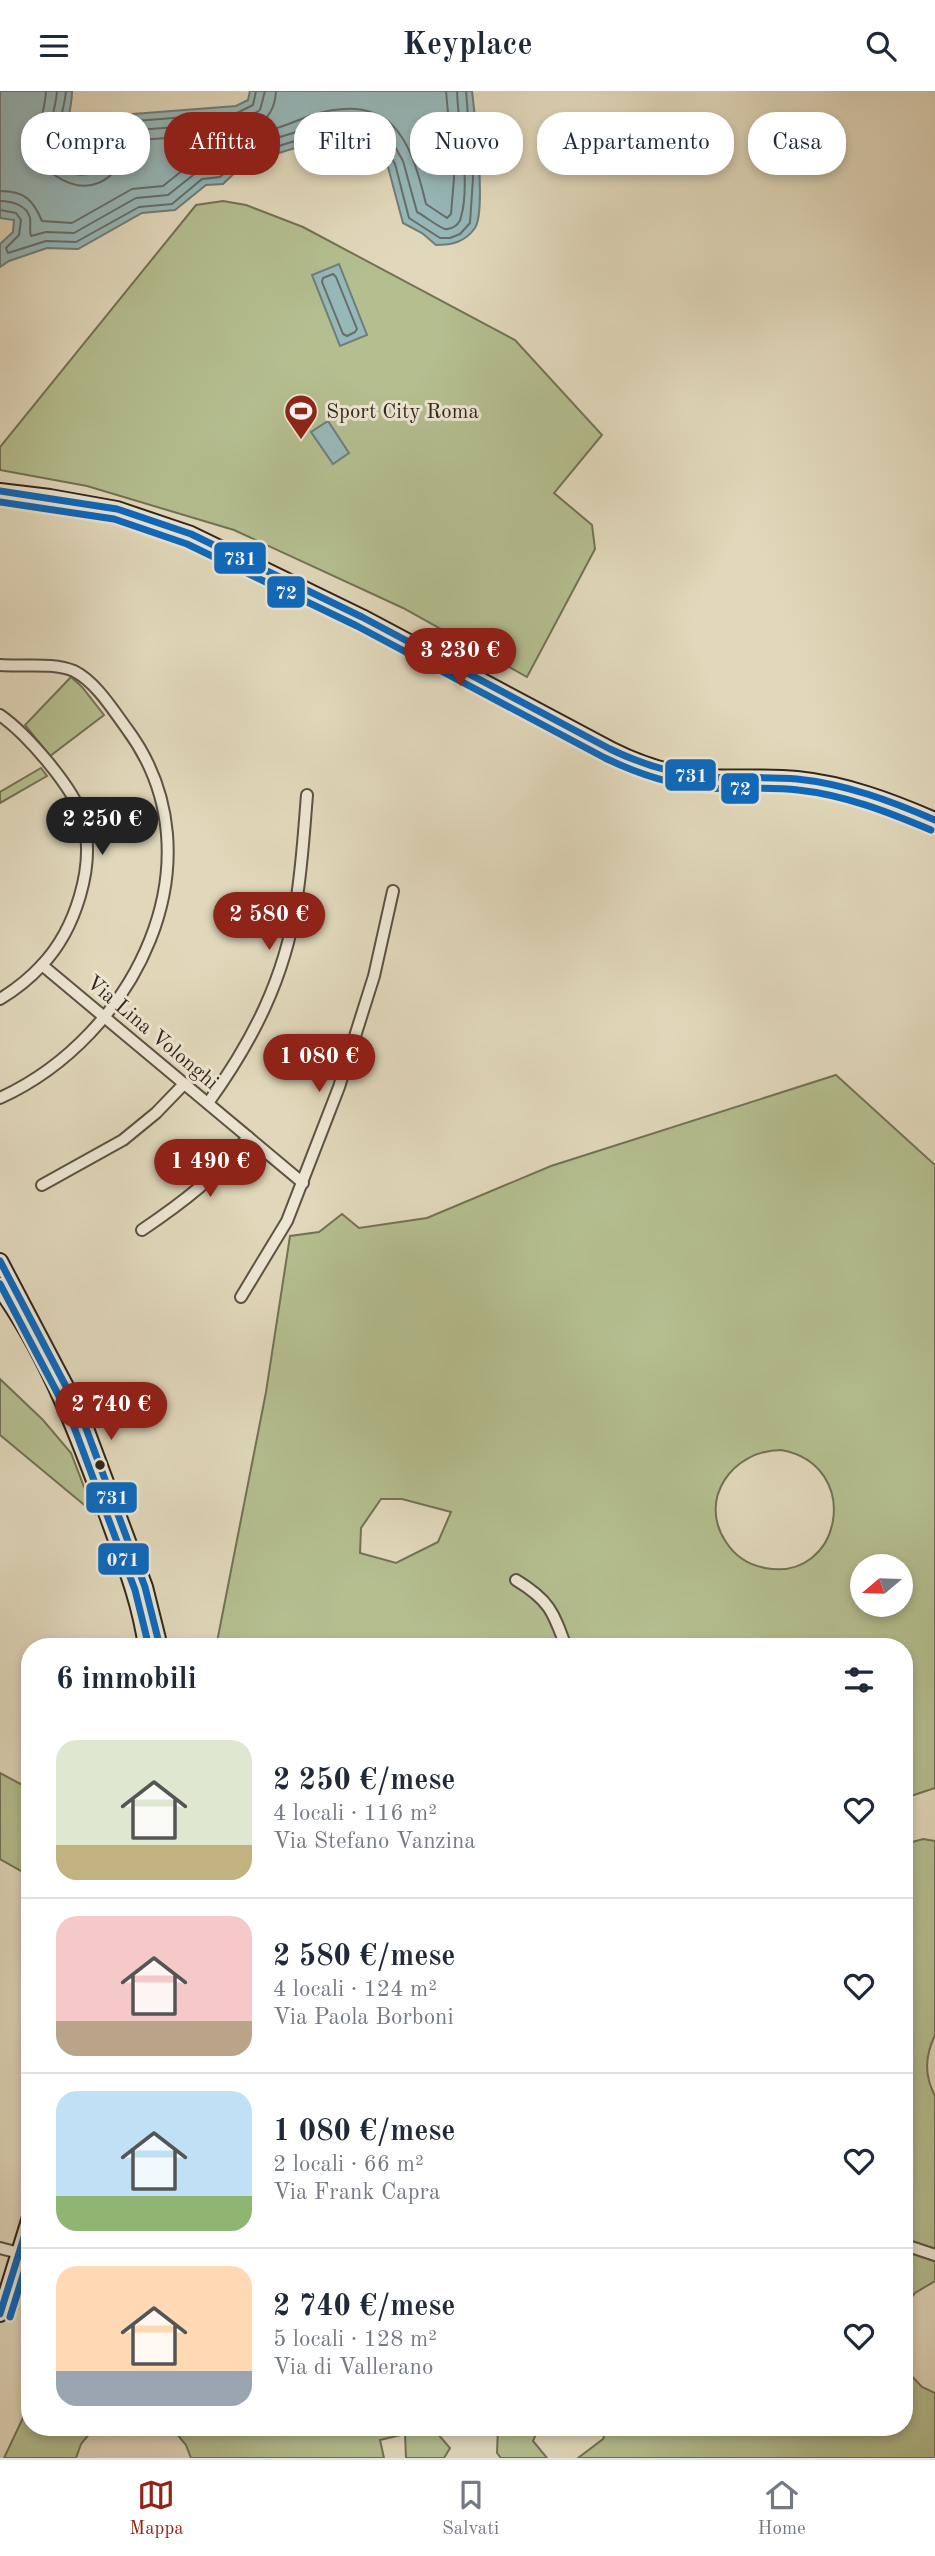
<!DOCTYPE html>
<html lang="it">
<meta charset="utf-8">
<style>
:root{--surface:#fff;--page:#f6f6f7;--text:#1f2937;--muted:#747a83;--line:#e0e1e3;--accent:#8f2418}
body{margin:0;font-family:"Old Standard TT",serif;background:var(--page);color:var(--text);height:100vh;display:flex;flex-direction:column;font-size:26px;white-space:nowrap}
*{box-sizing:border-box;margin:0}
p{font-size:23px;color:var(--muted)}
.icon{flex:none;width:38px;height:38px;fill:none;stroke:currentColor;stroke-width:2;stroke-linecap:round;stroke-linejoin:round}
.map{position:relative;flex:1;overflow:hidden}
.sheet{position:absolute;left:21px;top:1547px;width:892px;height:798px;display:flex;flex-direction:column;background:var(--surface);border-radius:28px;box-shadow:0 4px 10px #0003}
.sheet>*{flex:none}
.guide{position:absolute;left:21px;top:21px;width:894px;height:63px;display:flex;gap:14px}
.needle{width:46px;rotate:251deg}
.buttons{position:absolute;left:850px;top:1463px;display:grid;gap:14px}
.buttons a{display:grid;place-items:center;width:63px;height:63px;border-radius:50%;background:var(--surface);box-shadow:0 4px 10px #0003;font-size:35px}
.price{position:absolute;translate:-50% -60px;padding:0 16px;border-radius:24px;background:var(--accent);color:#fff;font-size:23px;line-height:46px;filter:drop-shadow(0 2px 4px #0008)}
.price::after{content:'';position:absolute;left:50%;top:42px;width:21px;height:16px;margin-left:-10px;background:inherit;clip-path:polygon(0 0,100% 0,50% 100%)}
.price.selected{background:#222;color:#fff}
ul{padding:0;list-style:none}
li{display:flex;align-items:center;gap:21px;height:175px;padding:0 35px}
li+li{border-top:2px solid var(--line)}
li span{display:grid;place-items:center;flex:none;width:196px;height:140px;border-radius:21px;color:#555}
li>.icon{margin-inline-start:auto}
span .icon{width:84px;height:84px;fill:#fffc;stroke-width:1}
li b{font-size:30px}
h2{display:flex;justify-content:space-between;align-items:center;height:84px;padding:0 35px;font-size:30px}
.chip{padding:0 24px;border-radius:28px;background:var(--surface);box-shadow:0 4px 10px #0003;font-size:24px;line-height:63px}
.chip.selected{background:var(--accent);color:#fff}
header{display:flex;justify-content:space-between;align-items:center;height:91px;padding:0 35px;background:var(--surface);font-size:32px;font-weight:800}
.tab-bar{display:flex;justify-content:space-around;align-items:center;height:98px;border-top:2px solid var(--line);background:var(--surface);font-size:19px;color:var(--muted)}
.tab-bar a{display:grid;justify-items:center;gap:4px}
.tab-bar .selected{color:var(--accent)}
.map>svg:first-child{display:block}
</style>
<header><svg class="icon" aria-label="menu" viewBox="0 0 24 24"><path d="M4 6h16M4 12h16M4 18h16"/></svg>Keyplace<svg class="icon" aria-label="search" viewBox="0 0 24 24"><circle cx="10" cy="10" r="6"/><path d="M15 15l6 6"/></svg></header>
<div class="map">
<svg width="935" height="2367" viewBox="0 0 935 2367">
<rect width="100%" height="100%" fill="#e1d8bb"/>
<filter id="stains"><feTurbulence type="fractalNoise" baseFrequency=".00286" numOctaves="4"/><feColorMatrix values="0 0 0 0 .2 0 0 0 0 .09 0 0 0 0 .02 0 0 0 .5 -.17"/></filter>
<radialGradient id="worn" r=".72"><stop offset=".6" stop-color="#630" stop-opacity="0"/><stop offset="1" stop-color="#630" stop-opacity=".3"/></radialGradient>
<g fill="#b4be8f" stroke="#727255" stroke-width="2" fill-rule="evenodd">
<path d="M223,110L246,114L303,136L515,249L602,344L554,402L592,434L595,458L527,586L403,517L234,439L87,395L0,379V356L196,114Z"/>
<path d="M71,586L82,596L104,624L50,665L25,634Z"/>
<path d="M41,677L47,685L0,712V701Z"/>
<path d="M836,984L935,1074V1697L905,1707V1556H216L266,1301L290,1145L319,1141L342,1123L359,1137L427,1127L551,1075ZM781,1359C864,1374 842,1492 765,1477C749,1474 735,1465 726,1451C697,1408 733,1359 781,1359ZM381,1408H402L451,1421L438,1451L396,1472L360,1462L361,1437ZM863,1475H901V1514H863Z"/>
<path d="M0,1288L43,1329L71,1362L94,1422L0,1344Z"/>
<path d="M0,1682L30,1698V1785L0,1768Z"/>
<path d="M923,1748L935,1750V1944C925,1965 924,1984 935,2005V2190L915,2202L905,2214V1753Z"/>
<path d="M905,2278L922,2296L935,2302V2367H578L603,2348L608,2336H905Z"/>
<path d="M30,2312V2336H95L81,2353L76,2367H4Z"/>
<path d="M171,2336H432L450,2357L444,2367H406L405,2343L380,2349L384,2367H191L186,2354Z"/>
<path d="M498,2336H539L533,2350L547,2367H501L497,2362Z"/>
</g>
<g fill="#97b8b9" stroke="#6e7e7a" stroke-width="2">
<path d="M0,0H72C72,21 63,39 66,60L79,69L94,65L99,57L89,46L94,42L133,23L236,15L248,9L250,0H472C475,25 486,120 475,137C465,151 452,154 436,154L422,142L403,132L388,76L377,54L359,43H339L244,73L223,93L206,94L175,119L142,122L78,158L47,157L9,170L0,176V153L13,141L14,129L0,127Z"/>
<path d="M339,173L367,244L340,255L312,184Z"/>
<path d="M328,330L349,362L333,373L311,341Z"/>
</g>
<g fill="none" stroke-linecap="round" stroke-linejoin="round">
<g stroke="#646f6a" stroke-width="2">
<path d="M57,0C55,31 34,58 68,80C79,87 94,83 105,77L113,63L114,50L138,39L240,31L260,19L265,0"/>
<path d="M66,0C64,28 42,63 80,76L100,69L105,58L103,46L135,30L237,22L253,14L256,0"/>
<path d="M276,0C275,17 269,27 255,36V41C273,41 295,30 312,24C391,0 410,46 426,113L447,127L451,123L454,87L446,0"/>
<path d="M0,100C25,100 33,109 42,130L72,132L132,98L163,95L193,71L210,67L236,46L233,42L140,49L125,56C118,91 87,106 56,85C50,81 45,76 42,69C32,45 45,24 46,0"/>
<path d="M0,110C11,110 27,114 30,127C31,134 29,139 31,145L46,141L74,142L136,107L168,104L197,81L215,77L237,59L339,28H363L389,45L403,70L417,121C423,124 440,137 445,138C452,139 460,133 461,126C471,92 458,36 457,0"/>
<path d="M0,119L16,122L21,129L19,144L6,157L8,162L46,150L76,151L139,116L172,113L202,88L220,86L241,67L339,36L361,37L382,50L395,73L409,127L440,147H450L460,143L470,132L473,87L466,0"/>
<path d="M333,183L336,186L357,238L355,241L347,245L343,243L322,191L323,187Z"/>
</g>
<g stroke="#5d5243" stroke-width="14">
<g id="street">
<path d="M0,574C23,576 53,571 74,580C96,591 113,619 127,638C224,769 134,946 0,1007"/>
<path d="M0,624C27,643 74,697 83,728C96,775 75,839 42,874C30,887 15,899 0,908"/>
<path d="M42,874L303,1092"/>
<path d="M208,1012C252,951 285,887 296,812C302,776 304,740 307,704"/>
<path d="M42,1094L123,1049L156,1022L184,993"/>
<path d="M142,1139C182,1112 219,1084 248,1046"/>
<path d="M241,1206L287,1130L339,996L374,885L393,800"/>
<path d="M516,1489C549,1509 553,1520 566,1556"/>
<path d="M905,2154L935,2164"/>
<path d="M0,2157L19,2162"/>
</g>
</g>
<g stroke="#31261b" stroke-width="18">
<g id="secondary">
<path d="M0,400L50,406L117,418L191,443L362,526L610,658C636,671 666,682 696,685C730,689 764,684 797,688C846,693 891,710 935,729"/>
<path d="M0,1170L81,1324L145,1496L160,1556"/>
<path d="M0,1198C49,1267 79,1348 108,1427C123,1469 140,1511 146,1556"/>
<path d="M0,2223L30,2126"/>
</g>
</g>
<use href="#street" stroke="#ece6d3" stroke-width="10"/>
<use href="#secondary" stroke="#ece6d3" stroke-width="14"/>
<g stroke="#ece6d3" stroke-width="12">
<g id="bus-1">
<path d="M0,400L117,418L191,443L362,526L610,658C641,673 672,683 707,686C737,688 767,685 797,688C846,693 891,710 935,729"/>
<path d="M0,1170L81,1324L145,1496L160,1556"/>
<path d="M0,2223L30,2127"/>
</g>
</g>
<g stroke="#ece6d3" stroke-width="12">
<path id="bus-2" d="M0,411L114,428L187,453L357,535L605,667C638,683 671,694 707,697C738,699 768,695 798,699C845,704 888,721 931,739"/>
</g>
<g stroke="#ece6d3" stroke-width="12">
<g id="bus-3">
<path d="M0,1193L71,1328L135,1499L149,1556"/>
<path d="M10,2226L30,2162"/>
</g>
</g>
<use href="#bus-1" stroke="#0c69bf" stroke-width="7"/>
<use href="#bus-2" stroke="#0c69bf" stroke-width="7"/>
<use href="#bus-3" stroke="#0c69bf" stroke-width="7"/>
</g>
<defs>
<g id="stadium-pin" transform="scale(1.75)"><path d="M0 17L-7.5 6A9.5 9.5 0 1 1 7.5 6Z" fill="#8f2418" stroke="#ece6d3"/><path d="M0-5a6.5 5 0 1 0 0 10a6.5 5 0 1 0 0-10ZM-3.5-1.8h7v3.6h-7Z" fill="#fff"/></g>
</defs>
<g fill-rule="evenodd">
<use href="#stadium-pin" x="301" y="320"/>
</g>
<circle fill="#31261b" stroke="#ece6d3" stroke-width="2.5" cx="100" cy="1374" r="6"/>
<g text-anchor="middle" stroke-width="6" stroke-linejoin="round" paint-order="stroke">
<g font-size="21" fill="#31261b" stroke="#ece6d3" text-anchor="start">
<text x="326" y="327">Sport City Roma</text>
</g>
<g font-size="21" fill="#31261b" stroke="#ece6d3">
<text transform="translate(153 941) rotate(40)" y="7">Via Lina Volonghi</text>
</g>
</g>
<g stroke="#ece6d3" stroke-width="2.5">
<rect x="213" y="450" width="54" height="34" rx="7" fill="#0c69bf"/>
<rect x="266" y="484" width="40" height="34" rx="7" fill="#0c69bf"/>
<rect x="664" y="667" width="53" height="34" rx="7" fill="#0c69bf"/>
<rect x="720" y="681" width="40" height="33" rx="7" fill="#0c69bf"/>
<rect x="85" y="1390" width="53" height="33" rx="7" fill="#0c69bf"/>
<rect x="97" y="1451" width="53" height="34" rx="7" fill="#0c69bf"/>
</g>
<g font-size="19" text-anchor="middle" font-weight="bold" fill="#fff">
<text x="240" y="474">731</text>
<text x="286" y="508">72</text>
<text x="691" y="691">731</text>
<text x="740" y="704">72</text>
<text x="112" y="1413">731</text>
<text x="123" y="1475">071</text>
</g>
<rect width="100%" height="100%" filter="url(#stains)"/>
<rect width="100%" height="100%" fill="url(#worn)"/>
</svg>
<div class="buttons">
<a><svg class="needle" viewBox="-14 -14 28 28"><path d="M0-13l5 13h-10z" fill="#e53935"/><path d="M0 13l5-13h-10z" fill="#747a83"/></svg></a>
</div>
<b class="price" style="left:460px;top:597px">3 230 €</b>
<b class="price selected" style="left:102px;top:766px">2 250 €</b>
<b class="price" style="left:269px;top:861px">2 580 €</b>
<b class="price" style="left:319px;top:1003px">1 080 €</b>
<b class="price" style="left:210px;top:1108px">1 490 €</b>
<b class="price" style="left:111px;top:1351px">2 740 €</b>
<div class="guide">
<a class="chip">Compra</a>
<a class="chip selected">Affitta</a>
<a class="chip">Filtri</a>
<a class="chip">Nuovo</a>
<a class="chip">Appartamento</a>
<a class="chip">Casa</a>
</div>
<section class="sheet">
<h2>6 immobili<svg class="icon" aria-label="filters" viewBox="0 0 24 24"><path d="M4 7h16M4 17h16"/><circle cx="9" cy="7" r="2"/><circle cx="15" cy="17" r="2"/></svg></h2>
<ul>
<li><span style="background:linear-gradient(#dfe7d0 75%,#c2b280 0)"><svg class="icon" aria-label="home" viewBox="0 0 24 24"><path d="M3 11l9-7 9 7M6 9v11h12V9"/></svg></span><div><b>2 250 €/mese</b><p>4 locali · 116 m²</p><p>Via Stefano Vanzina</p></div><svg class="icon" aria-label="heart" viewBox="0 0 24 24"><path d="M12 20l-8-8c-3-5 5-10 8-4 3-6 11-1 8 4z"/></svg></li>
<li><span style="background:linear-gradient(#f6c9c9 75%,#b9a48a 0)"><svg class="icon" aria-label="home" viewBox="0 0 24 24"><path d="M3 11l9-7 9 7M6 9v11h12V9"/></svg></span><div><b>2 580 €/mese</b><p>4 locali · 124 m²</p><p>Via Paola Borboni</p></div><svg class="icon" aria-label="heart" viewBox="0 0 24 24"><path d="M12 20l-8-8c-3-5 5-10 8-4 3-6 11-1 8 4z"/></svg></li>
<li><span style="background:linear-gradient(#bfe0f5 75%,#8fb573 0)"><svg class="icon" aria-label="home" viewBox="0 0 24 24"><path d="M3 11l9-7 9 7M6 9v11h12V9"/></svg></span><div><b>1 080 €/mese</b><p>2 locali · 66 m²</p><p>Via Frank Capra</p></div><svg class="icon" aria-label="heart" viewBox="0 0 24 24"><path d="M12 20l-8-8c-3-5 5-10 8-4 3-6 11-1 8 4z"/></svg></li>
<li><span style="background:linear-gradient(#ffd9b3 75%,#9aa5b1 0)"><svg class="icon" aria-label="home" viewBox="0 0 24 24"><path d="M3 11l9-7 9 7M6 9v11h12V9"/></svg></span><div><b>2 740 €/mese</b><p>5 locali · 128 m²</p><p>Via di Vallerano</p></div><svg class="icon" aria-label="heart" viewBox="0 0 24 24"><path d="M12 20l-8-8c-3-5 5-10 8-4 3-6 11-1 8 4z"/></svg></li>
</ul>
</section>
</div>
<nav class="tab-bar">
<a class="selected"><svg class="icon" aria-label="map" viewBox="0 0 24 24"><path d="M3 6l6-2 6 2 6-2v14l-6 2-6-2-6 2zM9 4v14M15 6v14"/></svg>Mappa</a>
<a><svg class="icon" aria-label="saved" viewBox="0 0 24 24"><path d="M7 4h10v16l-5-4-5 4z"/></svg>Salvati</a>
<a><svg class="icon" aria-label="home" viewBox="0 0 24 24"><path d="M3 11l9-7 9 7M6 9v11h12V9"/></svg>Home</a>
</nav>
